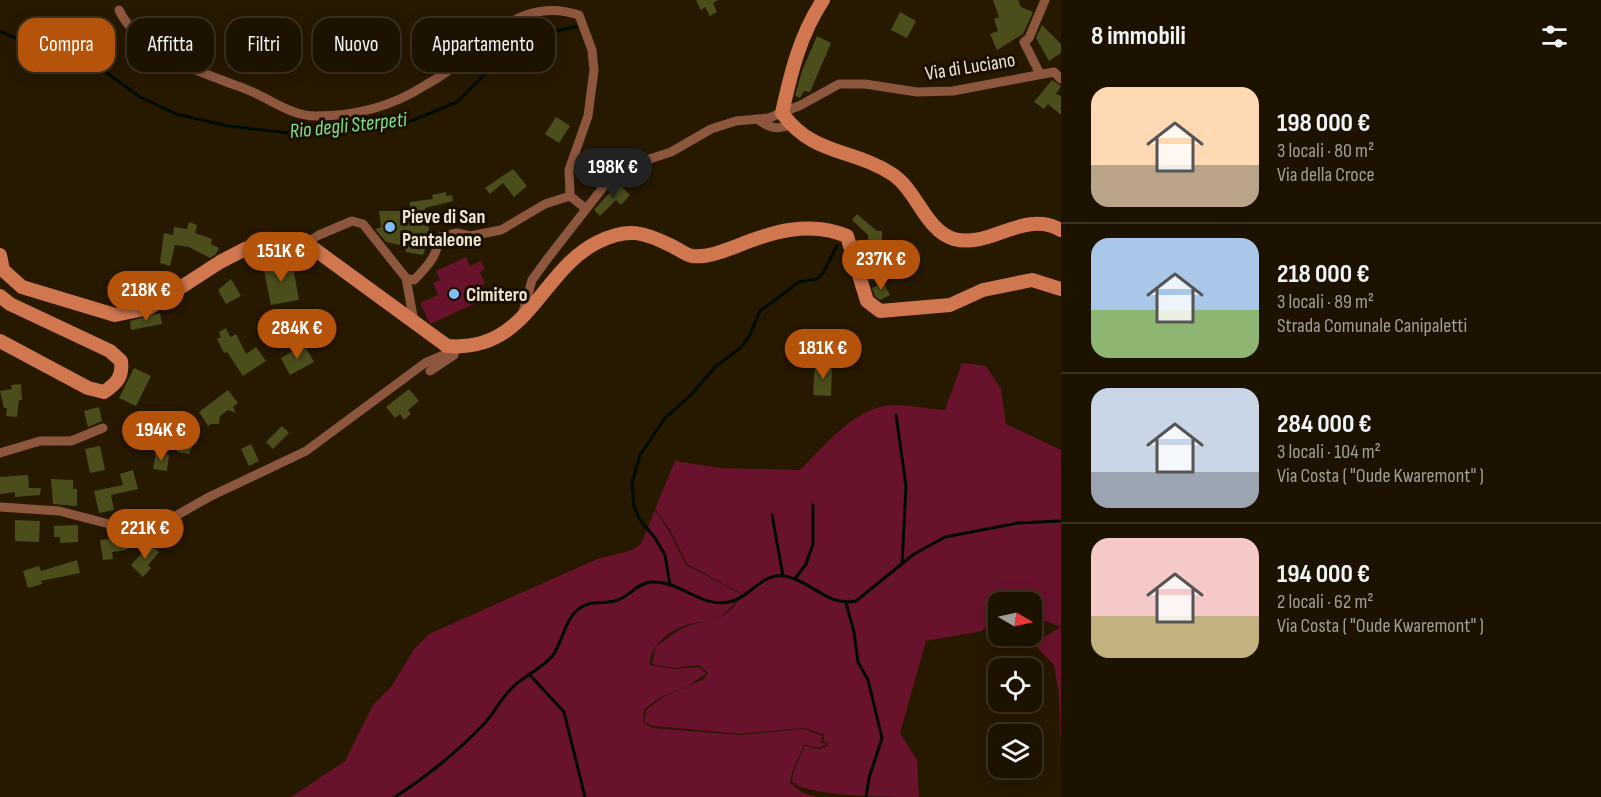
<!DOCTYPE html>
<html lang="it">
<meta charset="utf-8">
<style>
:root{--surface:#1d1200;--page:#2a200f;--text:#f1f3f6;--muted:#a09e99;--line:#3b3222;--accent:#b45309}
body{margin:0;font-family:"Sofia Sans Condensed",sans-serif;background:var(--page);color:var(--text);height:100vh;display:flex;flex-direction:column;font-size:22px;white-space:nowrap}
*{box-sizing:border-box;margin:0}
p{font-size:20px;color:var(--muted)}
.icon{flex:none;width:33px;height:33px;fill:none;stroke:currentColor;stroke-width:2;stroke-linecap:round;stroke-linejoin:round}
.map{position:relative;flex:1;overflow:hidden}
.sheet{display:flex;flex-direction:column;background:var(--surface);width:540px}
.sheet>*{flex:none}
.top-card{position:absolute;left:18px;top:18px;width:570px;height:54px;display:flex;gap:12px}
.needle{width:39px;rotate:99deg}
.controls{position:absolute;left:988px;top:592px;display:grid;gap:12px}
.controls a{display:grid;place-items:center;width:54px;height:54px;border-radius:12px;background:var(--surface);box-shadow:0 3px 15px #0003,0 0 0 2px var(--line);font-size:30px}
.price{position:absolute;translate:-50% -51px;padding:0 14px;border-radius:21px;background:var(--accent);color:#fff;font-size:20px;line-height:39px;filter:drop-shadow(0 2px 3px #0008)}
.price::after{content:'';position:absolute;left:50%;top:36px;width:18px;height:14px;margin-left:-9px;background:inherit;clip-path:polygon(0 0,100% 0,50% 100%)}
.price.on{background:#222;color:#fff}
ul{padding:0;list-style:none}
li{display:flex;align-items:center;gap:18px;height:150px;padding:0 30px}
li+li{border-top:2px solid var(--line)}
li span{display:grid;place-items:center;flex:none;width:168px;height:120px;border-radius:18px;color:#555}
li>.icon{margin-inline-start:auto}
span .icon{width:72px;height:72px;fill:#fffc;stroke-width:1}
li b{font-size:26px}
h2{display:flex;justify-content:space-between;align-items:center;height:72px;padding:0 30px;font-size:26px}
.pill{padding:0 21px;border-radius:18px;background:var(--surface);box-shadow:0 3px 15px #0003,0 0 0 2px var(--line);font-size:21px;line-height:54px}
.pill.on{background:var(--accent);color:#fff}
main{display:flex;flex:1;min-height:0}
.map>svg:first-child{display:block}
</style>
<main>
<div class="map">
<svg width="1061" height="797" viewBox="0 0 1061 797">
<rect width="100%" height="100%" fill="#271800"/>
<g fill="#68132b">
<path d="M466,257L470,266L481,261L485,269L480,272L485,284L479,287L485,299L430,324L420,303L438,295L433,283L440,280L436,271Z"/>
<path d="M962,363L986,366L1001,389L1006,424L1061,450V746L1059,694L1054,665L1033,643L1061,627L1032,616V603H999V617L982,631L926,641L900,733L917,760L919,797C889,797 811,797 792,782L793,773L805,745C814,750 821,751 829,744L823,741L824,735L804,728L740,734L653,726L644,722L646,710L663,697L704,679L708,673L699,665L674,668L652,664L656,646C667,640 676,630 688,626C714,618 728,621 742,594L687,564L670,530L655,509L675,461L720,468L800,470C826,445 855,406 894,405C911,405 928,409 945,410Z"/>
<path d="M655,510L669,531L686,565L741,594C735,604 728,612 718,618C709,622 699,622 690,624C671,629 649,645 650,665L674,669L699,667L706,673L690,685L663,696L644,709L643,723L653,728L740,735L804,729L822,736L821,742L827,744C818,750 812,747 804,744C800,758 791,768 790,783L803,793L818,797H291L345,761L373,705L391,687L414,649L429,634L597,559L632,550L641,544Z"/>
</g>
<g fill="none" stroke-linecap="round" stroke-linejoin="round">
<g stroke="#000c00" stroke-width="3">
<path d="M0,31L68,61L100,68L140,97L176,114L228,126L298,134L411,121L457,102L513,46L547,33L580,26"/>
<path d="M896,415L906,486L902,564"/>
<path d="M772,515L783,576"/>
<path d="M795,579L806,564L813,544V505"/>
<path d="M670,585L665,555L655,538L640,520L634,506L632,483L640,455L665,418L692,394L715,367L740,348L749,337L760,311L799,282L817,279L823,273L837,246"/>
<path d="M846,603L854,632L858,662L868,680L882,738L869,778L866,797"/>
<path d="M529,674L564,712L585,797"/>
<path d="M395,797C426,777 457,752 483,725C495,713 501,697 514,686C526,675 543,668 553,655C563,641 565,618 580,608C590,600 603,604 615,601C628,598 637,583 651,582C680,580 700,608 729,602C750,598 762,572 785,576C812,581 827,607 856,601L914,554L945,537L1018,523L1061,521"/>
</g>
</g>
<g fill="#4b4e1b">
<path d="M696,0H718L713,3L717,12L710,16L705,7L701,10Z"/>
<path d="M993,0H1018L1021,7L1033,12L1023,34L997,50L990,34L998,31L994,19L999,17Z"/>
<path d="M900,12L916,21L907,38L891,30Z"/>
<path d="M1042,25L1061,44V53L1049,61L1036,38Z"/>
<path d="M817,36L831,43L810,92L804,91L800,98L795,96L802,71Z"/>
<path d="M1052,80L1061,86L1056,94L1061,96V115L1048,104L1044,109L1034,102Z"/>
<path d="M556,117L570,126L559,143L545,134Z"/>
<path d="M513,169L527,186L514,197L503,183L490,194L485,188Z"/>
<path d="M618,183L630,195L621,205L616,200L600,216L594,210Z"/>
<path d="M446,192V196L452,195L453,201L425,208L430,235L423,255L406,252L405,246L386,242L375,229L381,227L379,211H410V202L433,199L432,195Z"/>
<path d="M857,214L877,231H882V250H868V235L852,220Z"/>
<path d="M189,222L197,225L195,233L212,239L211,244L219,248L216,254L210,258L189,247L175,245L170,266L160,263L164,233L173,235L174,227L187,229Z"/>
<path d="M292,261L299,300L271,305L263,266Z"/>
<path d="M231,279L241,296L226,304L218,290Z"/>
<path d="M883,282L890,295L880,300L875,296L872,288Z"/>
<path d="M160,313L162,324L131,330L130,321Z"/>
<path d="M226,328L230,337L236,334L246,354L256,347L266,361L243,376L227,352L224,353L217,339L221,337L219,332Z"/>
<path d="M832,331L854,335L851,353L829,349Z"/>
<path d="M304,345L314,362L290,375L281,358Z"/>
<path d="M815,364L832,365L831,396L813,395Z"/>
<path d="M134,368L151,376L136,406L119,398Z"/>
<path d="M21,384L22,400H19L17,417L6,416L7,408H4L0,391L12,389L11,385Z"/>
<path d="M409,389L419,401L408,410L411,414L404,420L400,414L395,418L386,407Z"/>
<path d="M228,390L238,403L233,407L236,413L228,410L220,416L219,424H211L208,426L199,412Z"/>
<path d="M99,407L102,421L88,427L84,411Z"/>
<path d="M282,426L289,433L273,449L266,442Z"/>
<path d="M181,432L195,438L189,454L177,452Z"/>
<path d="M251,444L259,461L249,466L241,449Z"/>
<path d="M100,446L105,470L90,473L85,449Z"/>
<path d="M156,452L169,455L167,471L153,469Z"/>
<path d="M133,470L138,489L111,495L114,510L99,513L94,491L123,485L120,474Z"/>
<path d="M28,475L29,488H41L40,495L15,497V492L0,494V477Z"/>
<path d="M51,479L73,480V489H77V506L53,504Z"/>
<path d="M15,520L40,521L39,542L15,541Z"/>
<path d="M78,525V542L60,543V537H54V526Z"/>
<path d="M125,537L127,550L112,552L113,559L103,560L100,540Z"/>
<path d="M150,544L159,552L148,565L151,568L143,577L131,565Z"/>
<path d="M77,560L80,573L41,581L42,584L28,588L23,571L39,566L41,571Z"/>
</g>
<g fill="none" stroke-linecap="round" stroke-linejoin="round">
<g stroke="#8d573e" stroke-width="9">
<path d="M119,10C135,44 186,67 219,79C231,84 245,88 257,94C276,103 294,116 316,116C356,116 391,107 424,86C441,77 458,64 473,51C506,23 533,0 579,15L592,50L594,70L588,116L569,170L570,196"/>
<path d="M1040,74L1024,42L1029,38L1045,0"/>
<path d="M757,119C769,128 777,130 791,125"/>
<path d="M306,243L319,235L352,221L363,224L406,278L414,322"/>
<path d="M406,278L414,280C427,267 437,256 440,237L457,233L470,236L501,230L545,204L570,196L585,208"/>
<path d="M521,319L532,280L548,258L608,181L634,164L671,152L711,129L736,121L769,118L801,105L839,84H865L917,92L953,91L1054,72L1061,79"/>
<path d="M430,371L454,355"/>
<path d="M0,453L40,441H71L103,428"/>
<path d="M0,507L59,511L136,531L165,522L209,497L306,451L425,363L460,348"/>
</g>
<g stroke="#d0774f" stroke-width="14">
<path d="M823,0C800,35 791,72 782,113C813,156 852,148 892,174C917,190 925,230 954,239C990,249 1023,209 1061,230"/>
<path d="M0,255L3,270L22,287L115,315L149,308L220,262L245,249L272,244L306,243L447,346C529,353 539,271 598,242C628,227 644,232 672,246C678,249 686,255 692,256C706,258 724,251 737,246C771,232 810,220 847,236L867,301L880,311L950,305L983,290L1032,280L1061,289"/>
<path d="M0,296L10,304L110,351L121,361C123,377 117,383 104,392L88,388L0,341"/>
</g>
</g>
<g fill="#82bcfa" stroke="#1b0f00" stroke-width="2">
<circle cx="390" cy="227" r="6"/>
<circle cx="454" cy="294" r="6"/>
</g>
<g text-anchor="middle" stroke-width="6" stroke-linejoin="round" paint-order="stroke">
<g font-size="20" fill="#eee4d4" stroke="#1b0f00">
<text transform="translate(970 66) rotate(-9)" y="7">Via di Luciano</text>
</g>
<g font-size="20" font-weight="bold" fill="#eee4d4" stroke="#1b0f00" text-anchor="start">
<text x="402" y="223">Pieve di San<tspan x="402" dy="23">Pantaleone</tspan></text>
<text x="466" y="301">Cimitero</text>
</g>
<g font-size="21" font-style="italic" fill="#7de18c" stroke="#1b0f00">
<text transform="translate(348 125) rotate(-6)" y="7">Rio degli Sterpeti</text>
</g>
</g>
</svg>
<div class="controls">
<a><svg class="needle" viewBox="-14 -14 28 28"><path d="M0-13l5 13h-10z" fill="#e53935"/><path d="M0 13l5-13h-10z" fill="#a09e99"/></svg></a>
<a><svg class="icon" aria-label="locate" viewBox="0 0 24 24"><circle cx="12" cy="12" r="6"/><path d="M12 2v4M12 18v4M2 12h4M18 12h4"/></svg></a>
<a><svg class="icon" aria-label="layers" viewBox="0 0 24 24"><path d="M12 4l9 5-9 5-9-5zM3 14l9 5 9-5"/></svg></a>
</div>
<b class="price on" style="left:613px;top:199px">198K €</b>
<b class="price" style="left:281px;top:283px">151K €</b>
<b class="price" style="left:881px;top:291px">237K €</b>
<b class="price" style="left:146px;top:322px">218K €</b>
<b class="price" style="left:297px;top:360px">284K €</b>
<b class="price" style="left:823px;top:380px">181K €</b>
<b class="price" style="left:161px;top:462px">194K €</b>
<b class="price" style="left:145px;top:560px">221K €</b>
<div class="top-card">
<a class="pill on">Compra</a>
<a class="pill">Affitta</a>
<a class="pill">Filtri</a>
<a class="pill">Nuovo</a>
<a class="pill">Appartamento</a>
</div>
</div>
<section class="sheet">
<h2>8 immobili<svg class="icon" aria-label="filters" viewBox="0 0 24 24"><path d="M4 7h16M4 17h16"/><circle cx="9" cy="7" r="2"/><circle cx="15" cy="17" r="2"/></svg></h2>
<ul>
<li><span style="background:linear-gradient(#ffd9b3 65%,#b9a48a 0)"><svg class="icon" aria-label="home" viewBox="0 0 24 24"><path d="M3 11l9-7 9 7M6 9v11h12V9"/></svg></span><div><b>198 000 €</b><p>3 locali · 80 m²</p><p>Via della Croce</p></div></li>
<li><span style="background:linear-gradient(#a9c7e8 60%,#8fb573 0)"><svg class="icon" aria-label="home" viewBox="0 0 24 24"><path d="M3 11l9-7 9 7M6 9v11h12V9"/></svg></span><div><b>218 000 €</b><p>3 locali · 89 m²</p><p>Strada Comunale Canipaletti</p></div></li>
<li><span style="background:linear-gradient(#c9d6e8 70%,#9aa5b1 0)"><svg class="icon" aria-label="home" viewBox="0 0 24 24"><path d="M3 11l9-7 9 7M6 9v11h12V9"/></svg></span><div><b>284 000 €</b><p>3 locali · 104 m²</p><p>Via Costa ( &quot;Oude Kwaremont&quot; )</p></div></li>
<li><span style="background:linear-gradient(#f6c9c9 65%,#c2b280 0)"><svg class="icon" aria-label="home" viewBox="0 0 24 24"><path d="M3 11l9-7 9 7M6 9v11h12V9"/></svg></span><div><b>194 000 €</b><p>2 locali · 62 m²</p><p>Via Costa ( &quot;Oude Kwaremont&quot; )</p></div></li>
</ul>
</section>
</main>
